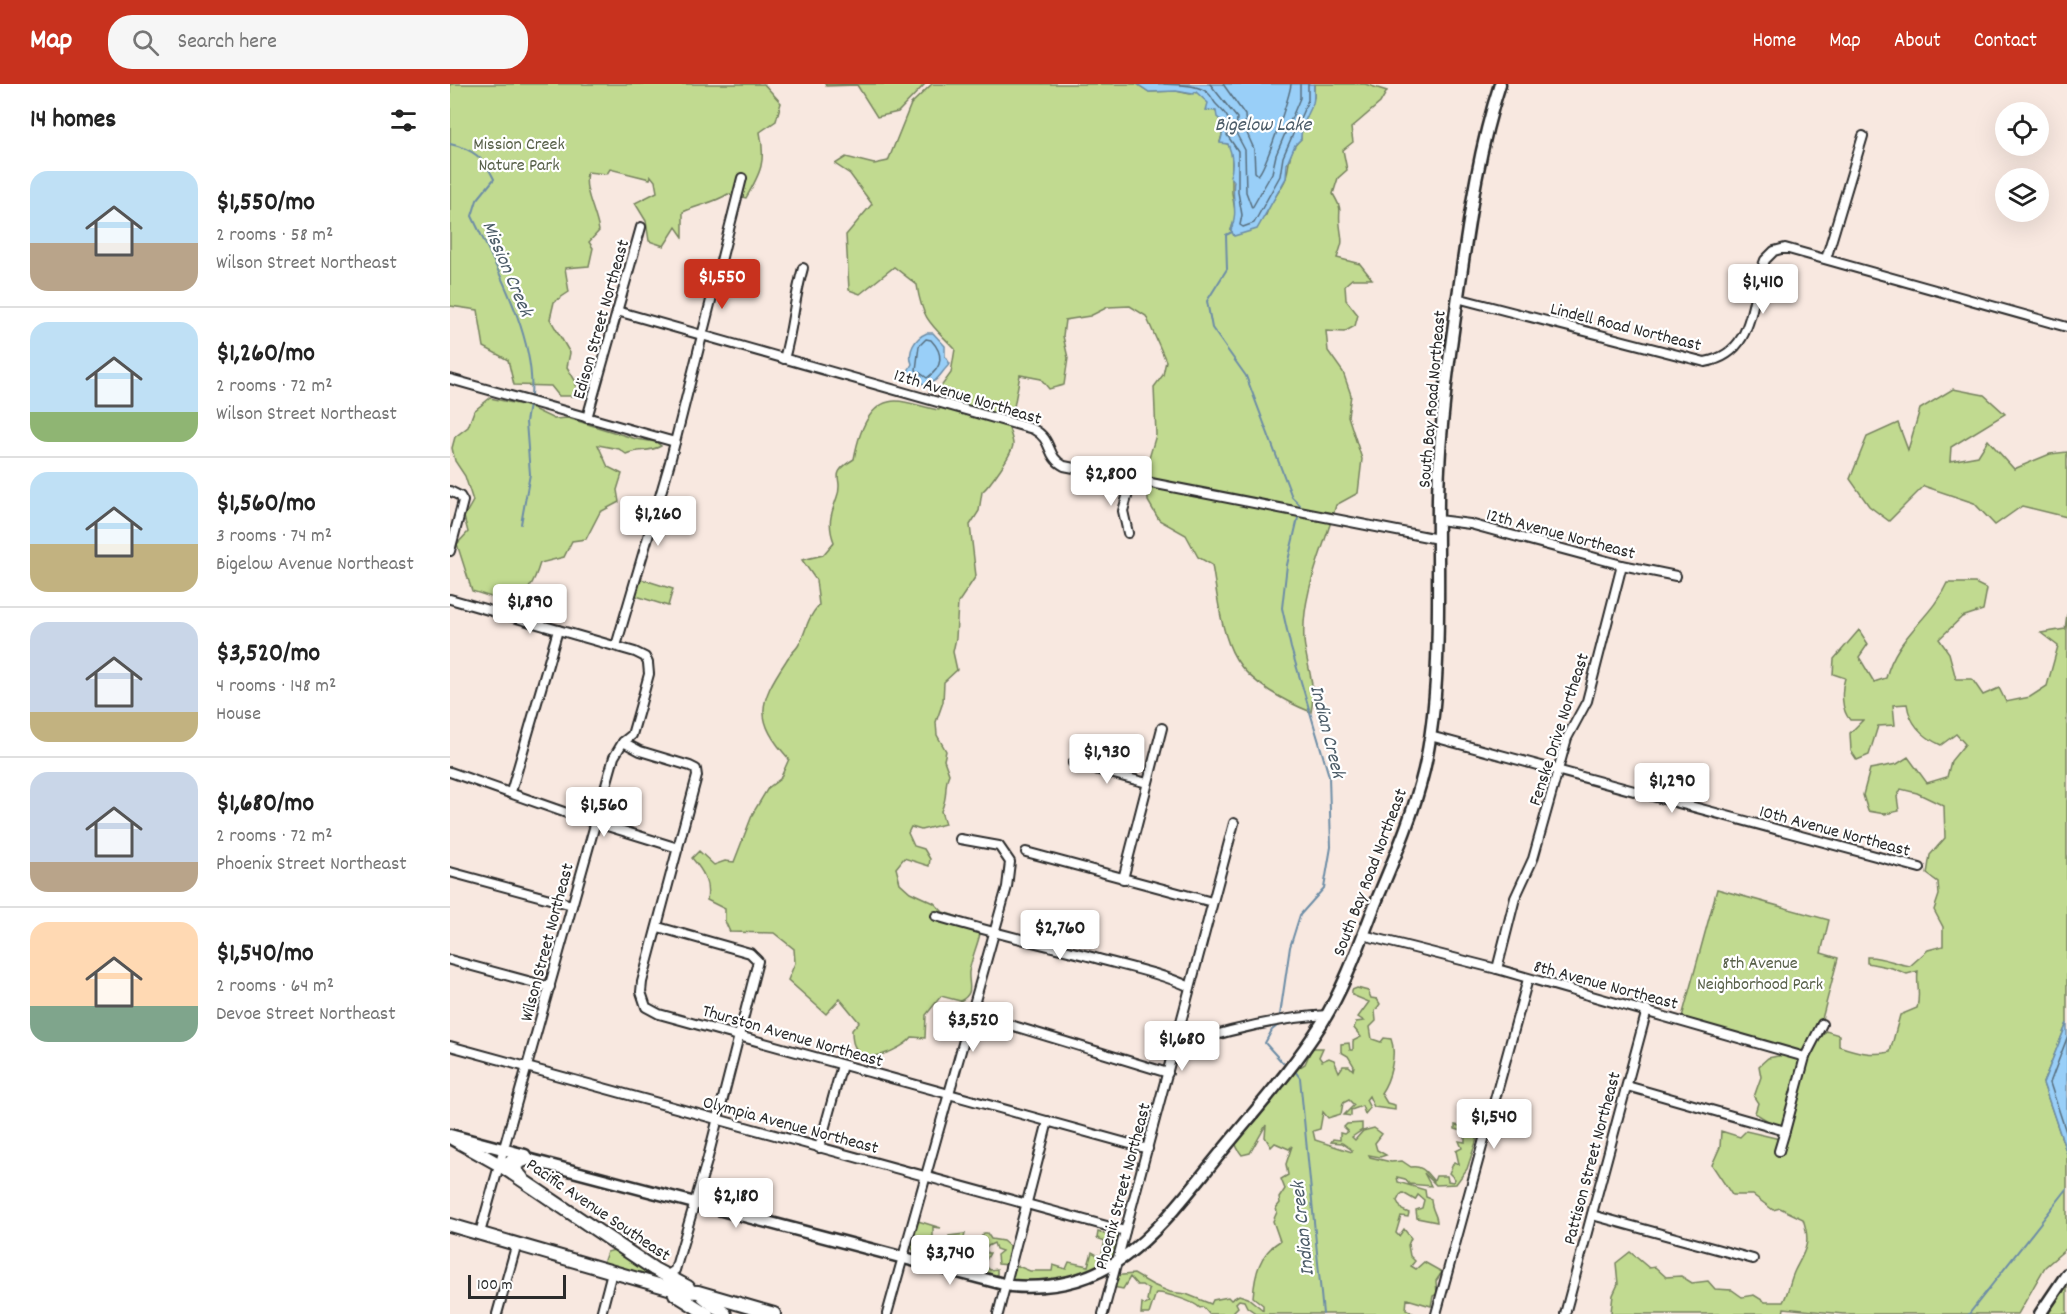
<!DOCTYPE html>
<meta charset="utf-8">
<style>
:root{--surface:#fff;--page:#f6f6f6;--text:#222;--muted:#767676;--line:#e0e0e0;--accent:#c8321e}
body{margin:0;font-family:Dekko,sans-serif;background:var(--page);color:var(--text);height:100vh;display:flex;flex-direction:column;font-size:22px;white-space:nowrap}
*{box-sizing:border-box;margin:0}
p{font-size:20px;color:var(--muted)}
.icon{flex:none;width:33px;height:33px;fill:none;stroke:currentColor;stroke-width:2;stroke-linecap:round;stroke-linejoin:round}
.map{position:relative;flex:1;overflow:hidden}
.sheet{display:flex;flex-direction:column;background:var(--surface);width:450px}
.sheet>*{flex:none}
.tools{position:absolute;left:1545px;top:18px;display:grid;gap:12px}
.tools a{display:grid;place-items:center;width:54px;height:54px;border-radius:50%;background:var(--surface);box-shadow:0 6px 24px #0002;font-size:30px}
.scale{position:absolute;left:18px;bottom:15px;width:98px;box-sizing:border-box;padding-left:6px;border:3px solid #2b2b2b;border-top:0;font-size:16px;line-height:21px;white-space:nowrap;color:#2b2b2b;-webkit-text-stroke:4px #fff;paint-order:stroke}
.price{position:absolute;translate:-50% -51px;padding:0 14px;border-radius:6px;background:#fff;color:#222;font-size:20px;line-height:39px;filter:drop-shadow(0 2px 3px #0008)}
.price::after{content:'';position:absolute;left:50%;top:36px;width:18px;height:14px;margin-left:-9px;background:inherit;clip-path:polygon(0 0,100% 0,50% 100%)}
.price.current{background:var(--accent);color:#fff}
ul{padding:0;list-style:none}
li{display:flex;align-items:center;gap:18px;height:150px;padding:0 30px}
li+li{border-top:2px solid var(--line)}
li span{display:grid;place-items:center;flex:none;width:168px;height:120px;border-radius:18px;color:#555}
li>.icon{margin-inline-start:auto}
span .icon{width:72px;height:72px;fill:#fffc;stroke-width:1}
li b{font-size:26px}
h2{display:flex;justify-content:space-between;align-items:center;height:72px;padding:0 30px;font-size:26px}
header{display:flex;align-items:center;gap:36px;box-sizing:border-box;height:84px;padding:0 30px;background:var(--accent);color:#fff}
header strong{font-size:28px}
nav{display:flex;gap:33px;margin-inline-start:auto;font-size:21px}
.search{width:420px;height:54px;background:var(--page);display:flex;align-items:center;gap:15px;box-sizing:border-box;padding:0 21px;border-radius:24px;color:var(--muted);font-size:22px}
main{display:flex;flex:1;min-height:0}
.map>svg:first-child{display:block}
</style>
<header>
<strong>Map</strong>
<div class="search"><svg class="icon" aria-label="search" viewBox="0 0 24 24"><circle cx="10" cy="10" r="6"/><path d="M15 15l6 6"/></svg>Search here</div>
<nav><a>Home</a><a>Map</a><a>About</a><a>Contact</a></nav>
</header>
<main>
<section class="sheet">
<h2>14 homes<svg class="icon" aria-label="filters" viewBox="0 0 24 24"><path d="M4 7h16M4 17h16"/><circle cx="9" cy="7" r="2"/><circle cx="15" cy="17" r="2"/></svg></h2>
<ul>
<li><span style="background:linear-gradient(#bfe0f5 60%,#b9a48a 0)"><svg class="icon" aria-label="home" viewBox="0 0 24 24"><path d="M3 11l9-7 9 7M6 9v11h12V9"/></svg></span><div><b>$1,550/mo</b><p>2 rooms · 58 m²</p><p>Wilson Street Northeast</p></div></li>
<li><span style="background:linear-gradient(#bfe0f5 75%,#8fb573 0)"><svg class="icon" aria-label="home" viewBox="0 0 24 24"><path d="M3 11l9-7 9 7M6 9v11h12V9"/></svg></span><div><b>$1,260/mo</b><p>2 rooms · 72 m²</p><p>Wilson Street Northeast</p></div></li>
<li><span style="background:linear-gradient(#bfe0f5 60%,#c2b280 0)"><svg class="icon" aria-label="home" viewBox="0 0 24 24"><path d="M3 11l9-7 9 7M6 9v11h12V9"/></svg></span><div><b>$1,560/mo</b><p>3 rooms · 74 m²</p><p>Bigelow Avenue Northeast</p></div></li>
<li><span style="background:linear-gradient(#c9d6e8 75%,#c2b280 0)"><svg class="icon" aria-label="home" viewBox="0 0 24 24"><path d="M3 11l9-7 9 7M6 9v11h12V9"/></svg></span><div><b>$3,520/mo</b><p>4 rooms · 148 m²</p><p>House</p></div></li>
<li><span style="background:linear-gradient(#c9d6e8 75%,#b9a48a 0)"><svg class="icon" aria-label="home" viewBox="0 0 24 24"><path d="M3 11l9-7 9 7M6 9v11h12V9"/></svg></span><div><b>$1,680/mo</b><p>2 rooms · 72 m²</p><p>Phoenix Street Northeast</p></div></li>
<li><span style="background:linear-gradient(#ffd9b3 70%,#7fa58c 0)"><svg class="icon" aria-label="home" viewBox="0 0 24 24"><path d="M3 11l9-7 9 7M6 9v11h12V9"/></svg></span><div><b>$1,540/mo</b><p>2 rooms · 64 m²</p><p>Devoe Street Northeast</p></div></li>
</ul>
</section>
<div class="map">
<svg width="1617" height="1230" viewBox="0 0 1617 1230">
<rect width="100%" height="100%" fill="#f8e8e0"/>
<filter id="ink" filterUnits="userSpaceOnUse"><feTurbulence type="fractalNoise" baseFrequency=".0167" numOctaves="2"/><feDisplacementMap in="SourceGraphic" scale="12" xChannelSelector="R" yChannelSelector="G"/><feConvolveMatrix kernelMatrix="1 2 1 2 8 2 1 2 1" color-interpolation-filters="sRGB"/></filter>
<g filter="url(#ink)">
<g fill="#c1da90" stroke="#76825e" stroke-width="1.5">
<path d="M0,0H314L331,19L326,37L310,48C316,78 311,88 296,114L278,110C264,119 248,121 233,128V153L226,143L214,162L199,157L196,137L185,119L207,108L205,97L201,92L200,95L160,85L157,90L137,88C133,107 146,127 149,147L139,158L143,164L139,182L115,184L119,208L104,218L100,235L120,269L117,283L126,298V312H109L101,302L64,301L58,276L34,263L28,226L0,222Z"/>
<path d="M375,0H475L448,28L427,33L407,1L376,2Z"/>
<path d="M482,0H687L699,8L726,7L740,10L746,8L756,14L775,40L770,58L778,60L782,68V109L786,132L781,146L816,131C820,117 831,107 836,94C840,79 838,66 851,55L850,48L864,13V0H915L937,7L930,19L901,44L903,58L893,66L897,86L888,94L883,110C894,129 888,123 890,141C892,159 894,155 887,174L910,180L922,195H902L895,201L896,216L908,231L905,242L894,248L876,247L878,267L893,288L901,311L898,332L912,375L908,409L886,421C874,465 851,509 854,556C856,581 867,602 861,628C836,618 800,599 786,575C771,551 767,509 762,481L748,473L736,451L709,436L698,417L697,381L706,351L704,303L713,291L716,277L696,232L680,222L658,223L640,232L615,236L613,252L618,274L614,301L599,305L591,295L570,291L564,323L555,327C556,339 563,354 563,360C563,369 540,401 532,408L529,427L520,441L526,492L508,519L506,554L503,568L507,586L494,598L493,618L486,638L487,651L496,667L494,676L499,690C493,704 499,710 491,727L495,740L471,746L461,743L458,749L464,762L474,765L480,775L479,782L454,774L446,784L450,799L460,808L484,819L493,828L511,834L522,846L530,850C527,862 521,876 519,888C518,902 525,909 510,917L491,912L476,931L475,954L462,953C452,966 412,984 404,961C402,957 402,951 402,946L409,938L390,915L376,930L338,896L345,879L344,865L324,849L280,848L275,837V825L257,816C260,798 253,787 242,774L249,767L264,781L275,777L284,778L303,729L318,704L330,695L339,675C304,636 308,619 336,577C339,571 345,567 348,562C357,547 355,537 369,521L366,496L352,476L373,471L384,458C377,440 381,430 387,413C395,393 376,392 404,375C408,353 418,317 446,317C459,317 475,324 489,326L499,310L490,304L501,289L505,265C482,241 472,236 467,201L444,183L410,210L399,206L396,151L422,120L400,90L385,80L396,73L424,80L438,77L461,20Z"/>
<path d="M1503,305L1534,311L1555,330L1501,363L1500,377L1528,372L1538,356L1564,385L1600,370L1617,368V433L1572,422L1545,441L1524,419L1474,402L1439,437L1419,422L1400,395L1417,353L1448,339L1458,366L1470,325Z"/>
<path d="M40,314L77,322L104,335L118,334L186,355L206,358L211,362C199,369 189,364 176,370L169,365L148,361L158,383L172,390L167,406L169,418L150,428L136,455L122,457L114,473L90,479C84,499 78,510 60,519L22,507L7,460L18,448L14,433L23,417L15,392L5,377L2,364L5,353L18,343L24,327Z"/>
<path d="M188,494L223,505L218,522L183,511Z"/>
<path d="M1497,499H1525L1537,505L1533,526L1512,533L1489,555L1499,569L1506,595H1522L1533,611L1549,604L1556,618L1580,613L1597,602L1608,562L1591,549L1615,545L1617,530V939L1593,999L1617,1070V1164L1595,1183L1568,1230H1393L1334,1224L1333,1230H1164L1161,1228L1163,1211L1168,1200L1166,1179L1180,1168L1199,1184L1205,1183L1216,1193L1231,1192L1242,1199L1258,1197L1265,1205L1282,1206L1292,1213L1304,1211L1315,1218H1333C1339,1207 1340,1196 1345,1186C1356,1165 1361,1159 1353,1135L1330,1124L1323,1126L1303,1111H1282L1262,1081L1270,1063L1271,1047L1290,1053L1296,1047L1330,1055L1331,1045L1305,1029L1308,1019L1304,1013L1311,993L1309,982L1318,974L1344,969L1232,933L1267,805L1379,836L1371,869L1388,874L1372,935L1361,956L1364,963L1376,947L1389,951V962C1406,968 1422,972 1440,968L1450,931L1467,924C1471,907 1466,903 1468,887L1457,890L1442,884L1417,879V873C1432,872 1445,880 1460,882L1478,866L1493,862V843L1484,826L1489,811L1488,798L1477,790L1480,771L1495,754L1494,722L1467,709L1451,705L1447,713L1449,727L1435,730L1418,727L1413,711L1420,685L1447,680L1458,673L1477,699L1497,693L1501,677L1515,660L1506,650L1491,661C1473,653 1460,641 1457,620L1443,621L1445,641L1428,642L1419,671L1407,676L1401,667L1400,649L1413,636H1400C1391,626 1391,606 1395,594L1383,590L1384,575L1409,546L1418,560L1409,573L1424,598L1436,594C1446,552 1481,535 1497,499Z"/>
<path d="M907,904L918,907L921,914L927,915L930,920L925,927L926,937L920,943L922,955L931,958L934,954L941,955C947,970 940,996 931,1009L937,1019L945,1021V1026L924,1023L919,1012L916,1016L920,1024L915,1030L912,1022L901,1026V1032L894,1031L904,1021L899,1016L893,1019L891,1030L878,1034L873,1028L870,1045L863,1047L865,1056L902,1068V1066L892,1059L881,1058L883,1055L890,1056V1049L894,1050L898,1047L894,1043L897,1040L912,1039V1046L902,1053L905,1056L913,1047L924,1044L932,1050L925,1059L927,1066L936,1071L930,1073L919,1071L920,1073L941,1078L952,1077L961,1083C973,1081 977,1090 984,1097L986,1092H997L998,1097L1003,1098L1005,1095L999,1089L1004,1078L1009,1080L1006,1067L1012,1064L1009,1057L1015,1058V1048L1005,1045V1041L1030,1046L1017,1085L1006,1100L986,1101L974,1089L981,1102L959,1100L955,1095L947,1093L948,1098L975,1106L976,1113L981,1115C981,1126 987,1131 987,1138L967,1134L966,1126L972,1124L974,1116L968,1111L965,1116L953,1109L950,1111L947,1117L952,1126L959,1129L958,1133L951,1132L946,1149L949,1152L954,1145L961,1154L958,1161L960,1172L965,1177L961,1182L966,1185L974,1178L992,1188L986,1197L987,1210L983,1212L981,1222L957,1215L956,1225L964,1230H807L797,1223L794,1217L789,1216L786,1219L788,1223L781,1230H759L753,1223L750,1224C745,1218 714,1208 706,1209L699,1230H691L692,1219L695,1221L699,1219L697,1216L699,1206L692,1201H687L680,1193L673,1205L663,1203L661,1192L684,1190L703,1201L720,1208L736,1210L761,1220L763,1216L778,1213L781,1216L789,1211L798,1214L813,1226V1221L803,1213C805,1190 809,1170 830,1157L823,1137L827,1128L826,1124L830,1119L829,1114L835,1105L831,1095L838,1091L836,1080L842,1062L839,1065L825,1059L821,1063L815,1053L816,1041L800,1069L792,1071C776,1051 793,1049 803,1040C808,1036 812,1028 813,1022L820,1020L828,1005L835,1002L842,988L855,980L862,964H873L869,973L872,977L879,974L884,976L889,988L893,982H899L903,986L904,982L898,972L891,968V960L899,959L900,966H903V957L911,953L904,944L906,938L914,937L908,933L919,918L902,911V906Z"/>
<path d="M468,1137L491,1144L483,1143V1153L473,1155L475,1159L473,1168L482,1174V1171H488L492,1160L493,1172L501,1174L508,1166V1161L501,1160L499,1152L515,1150L510,1170L512,1181L504,1183L466,1172L461,1162Z"/>
<path d="M648,1148L661,1152L664,1148L668,1151L662,1176C635,1188 589,1207 560,1195L563,1180L580,1187H602L603,1181L616,1185L619,1178L638,1182L642,1168L651,1173L655,1157L647,1154Z"/>
<path d="M534,1149H537L541,1155L553,1157L559,1162L558,1181L548,1180L547,1171L552,1167L546,1165L544,1159L536,1163L529,1156Z"/>
<path d="M533,1165H536L537,1169H540L534,1180L540,1186L547,1185V1193L521,1188L520,1185L528,1178L527,1174L533,1173Z"/>
<path d="M164,1166L199,1189L198,1191L153,1179L157,1168Z"/>
<path d="M1617,1195V1230H1594Z"/>
</g>
<g fill="#99cff8" stroke="#6d8da6" stroke-width="1.5">
<path d="M687,0H864C863,6 865,13 863,19C859,30 850,43 851,55L845,61L837,80L836,94L807,145L784,152L781,146C789,126 781,116 784,97L780,92C784,83 782,69 778,60L770,59L775,40L767,33L766,27L756,26L758,19L746,8L743,10L726,7L699,8Z"/>
<path d="M477,249H483L495,262V272L500,280C491,287 488,301 473,300L469,295H460L458,287L462,280C457,267 465,254 477,249Z"/>
<path d="M1617,939V1070L1593,999Z"/>
</g>
<g fill="none" stroke-linecap="round" stroke-linejoin="round">
<g stroke="#576d7d" stroke-width="1.5">
<path d="M714,0C727,1 749,0 758,9C762,12 763,17 766,20C779,33 780,33 777,51L788,67V108L792,131L790,141L793,143L804,139L830,92L833,73L858,16V0"/>
<path d="M760,0L787,34L786,49L795,66L796,108L802,124L822,89L826,71L850,14V0"/>
<path d="M773,0L795,31L796,47L804,65L805,88L808,91C815,86 840,11 841,0"/>
<path d="M476,255L481,256C494,270 493,283 477,294L466,286L469,262Z"/>
<path d="M1617,954L1600,999L1617,1051"/>
</g>
<g stroke="#6d8da6" stroke-width="2">
<path d="M0,60C23,65 34,74 44,95L27,116L22,132C46,183 86,254 81,311"/>
<path d="M782,148L776,151L777,185L757,217L762,244L796,292L842,413L850,421"/>
<path d="M71,440L80,390L76,338L79,321"/>
<path d="M830,931L840,863L850,831L874,804L881,763L879,692L841,564L832,524L837,481L848,434"/>
<path d="M831,939L822,946L815,959L833,979"/>
<path d="M845,987L850,994L873,1230"/>
<path d="M1519,1230L1617,1105"/>
</g>
<g stroke="#2b2b2b" stroke-width="12">
<g id="street">
<path d="M1376,175L1413,52"/>
<path d="M1007,214L1255,278C1307,269 1299,215 1315,176L1324,167L1335,164L1617,243"/>
<path d="M167,227L583,345C604,356 595,372 614,382L988,455"/>
<path d="M334,275C343,244 344,215 353,184"/>
<path d="M0,295L225,358"/>
<path d="M137,334L191,143"/>
<path d="M0,407L10,412L13,417L0,467"/>
<path d="M988,436L1020,440L1172,481L1226,492"/>
<path d="M678,449L673,427L682,395"/>
<path d="M0,515L185,568L195,573L198,579L199,590L190,623L182,651L173,658L164,673L30,1149"/>
<path d="M166,562L220,378L292,94"/>
<path d="M980,652L1470,784"/>
<path d="M173,658L190,667L240,682L246,685L247,692L192,898L191,908L196,923L209,930L698,1065"/>
<path d="M623,679L697,699"/>
<path d="M0,688L128,733L228,764"/>
<path d="M61,708L108,546"/>
<path d="M576,768L762,818"/>
<path d="M0,788L122,821"/>
<path d="M673,795L712,644"/>
<path d="M486,832C536,847 587,859 638,872C673,882 708,888 740,903"/>
<path d="M208,843L300,869L308,877L257,1077L225,1186L216,1192"/>
<path d="M913,851L1047,885L1355,973L1372,940"/>
<path d="M0,876L100,903"/>
<path d="M1047,885L1065,814L1083,775L1117,654L1137,617L1172,481"/>
<path d="M521,929L718,989"/>
<path d="M0,962L675,1147"/>
<path d="M726,963C774,947 826,934 877,931"/>
<path d="M1177,1002L1335,1047L1355,973"/>
<path d="M369,1064L392,981"/>
<path d="M1329,1067L1335,1047"/>
<path d="M1142,1131L1303,1175"/>
<path d="M47,1230L67,1159"/>
<path d="M151,1230L162,1188"/>
<path d="M437,1230L557,803L560,778L549,762L510,755"/>
<path d="M548,1230L598,1037"/>
<path d="M653,1230L784,739"/>
<path d="M986,1230L1078,895"/>
<path d="M1115,1230L1197,926"/>
</g>
</g>
<g stroke="#2b2b2b" stroke-width="15">
<g id="secondary">
<path d="M0,1051L75,1071"/>
<path d="M50,1081L66,1074L77,1075L561,1202C662,1211 707,1147 764,1077C800,1032 841,988 872,939C895,902 910,859 926,818C944,775 963,732 974,686C993,604 987,500 988,414C989,344 999,274 1009,205C1019,136 1028,67 1050,0"/>
<path d="M1590,1230L1617,1190"/>
</g>
</g>
<g stroke="#2b2b2b" stroke-width="16">
<g id="primary">
<path d="M0,1053L50,1081L204,1185L238,1203"/>
<path d="M72,1094L66,1087L65,1080L77,1075"/>
<path d="M0,1141L229,1207L248,1208L324,1230"/>
<path d="M225,1210L257,1230"/>
<path d="M253,1212L275,1230"/>
</g>
</g>
<use href="#street" stroke="#fff" stroke-width="8"/>
<use href="#secondary" stroke="#fff" stroke-width="10"/>
<use href="#primary" stroke="#fff" stroke-width="12"/>
</g>
</g>
<g text-anchor="middle" stroke-width="4.5" stroke-linejoin="round" paint-order="stroke">
<g font-size="18" fill="#586049" stroke="#fff">
<text x="69" y="65">Mission Creek<tspan x="69" dy="21">Nature Park</tspan></text>
<text x="1310" y="884">8th Avenue<tspan x="1310" dy="21">Neighborhood Park</tspan></text>
</g>
<g font-size="18" fill="#2b2b2b" stroke="#fff">
<text transform="translate(150 235) rotate(-74)" y="6">Edison Street Northeast</text>
<text transform="translate(1176 242) rotate(14)" y="6">Lindell Road Northeast</text>
<text transform="translate(518 312) rotate(17)" y="6">12th Avenue Northeast</text>
<text transform="translate(981 315) rotate(-85)" y="6">South Bay Road Northeast</text>
<text transform="translate(1111 449) rotate(15)" y="6">12th Avenue Northeast</text>
<text transform="translate(1108 645) rotate(-72)" y="6">Fenske Drive Northeast</text>
<text transform="translate(1385 746) rotate(15)" y="6">10th Avenue Northeast</text>
<text transform="translate(919 788) rotate(-69)" y="6">South Bay Road Northeast</text>
<text transform="translate(96 858) rotate(-75)" y="6">Wilson Street Northeast</text>
<text transform="translate(1156 900) rotate(15)" y="6">8th Avenue Northeast</text>
<text transform="translate(343 951) rotate(16)" y="6">Thurston Avenue Northeast</text>
<text transform="translate(341 1040) rotate(15)" y="6">Olympia Avenue Northeast</text>
<text transform="translate(1141 1074) rotate(-75)" y="6">Pattison Street Northeast</text>
<text transform="translate(672 1102) rotate(-75)" y="6">Phoenix Street Northeast</text>
<text transform="translate(149 1125) rotate(34)" y="6">Pacific Avenue Southeast</text>
</g>
<g font-size="20" font-style="italic" fill="#4c5c68" stroke="#fff">
<text x="813" y="46">Bigelow Lake</text>
<text transform="translate(59 184) rotate(67)" y="7">Mission Creek</text>
<text transform="translate(879 647) rotate(76)" y="7">Indian Creek</text>
<text transform="translate(851 1145) rotate(-96)" y="7">Indian Creek</text>
</g>
</g>
</svg>
<div class="tools">
<a><svg class="icon" aria-label="locate" viewBox="0 0 24 24"><circle cx="12" cy="12" r="6"/><path d="M12 2v4M12 18v4M2 12h4M18 12h4"/></svg></a>
<a><svg class="icon" aria-label="layers" viewBox="0 0 24 24"><path d="M12 4l9 5-9 5-9-5zM3 14l9 5 9-5"/></svg></a>
</div>
<div class="scale">100 m</div>
<b class="price current" style="left:272px;top:226px">$1,550</b>
<b class="price" style="left:1313px;top:231px">$1,410</b>
<b class="price" style="left:661px;top:423px">$2,800</b>
<b class="price" style="left:208px;top:463px">$1,260</b>
<b class="price" style="left:80px;top:551px">$1,890</b>
<b class="price" style="left:657px;top:701px">$1,930</b>
<b class="price" style="left:1222px;top:730px">$1,290</b>
<b class="price" style="left:154px;top:754px">$1,560</b>
<b class="price" style="left:610px;top:877px">$2,760</b>
<b class="price" style="left:523px;top:969px">$3,520</b>
<b class="price" style="left:732px;top:988px">$1,680</b>
<b class="price" style="left:1044px;top:1066px">$1,540</b>
<b class="price" style="left:286px;top:1145px">$2,180</b>
<b class="price" style="left:500px;top:1202px">$3,740</b>
</div>
</main>
